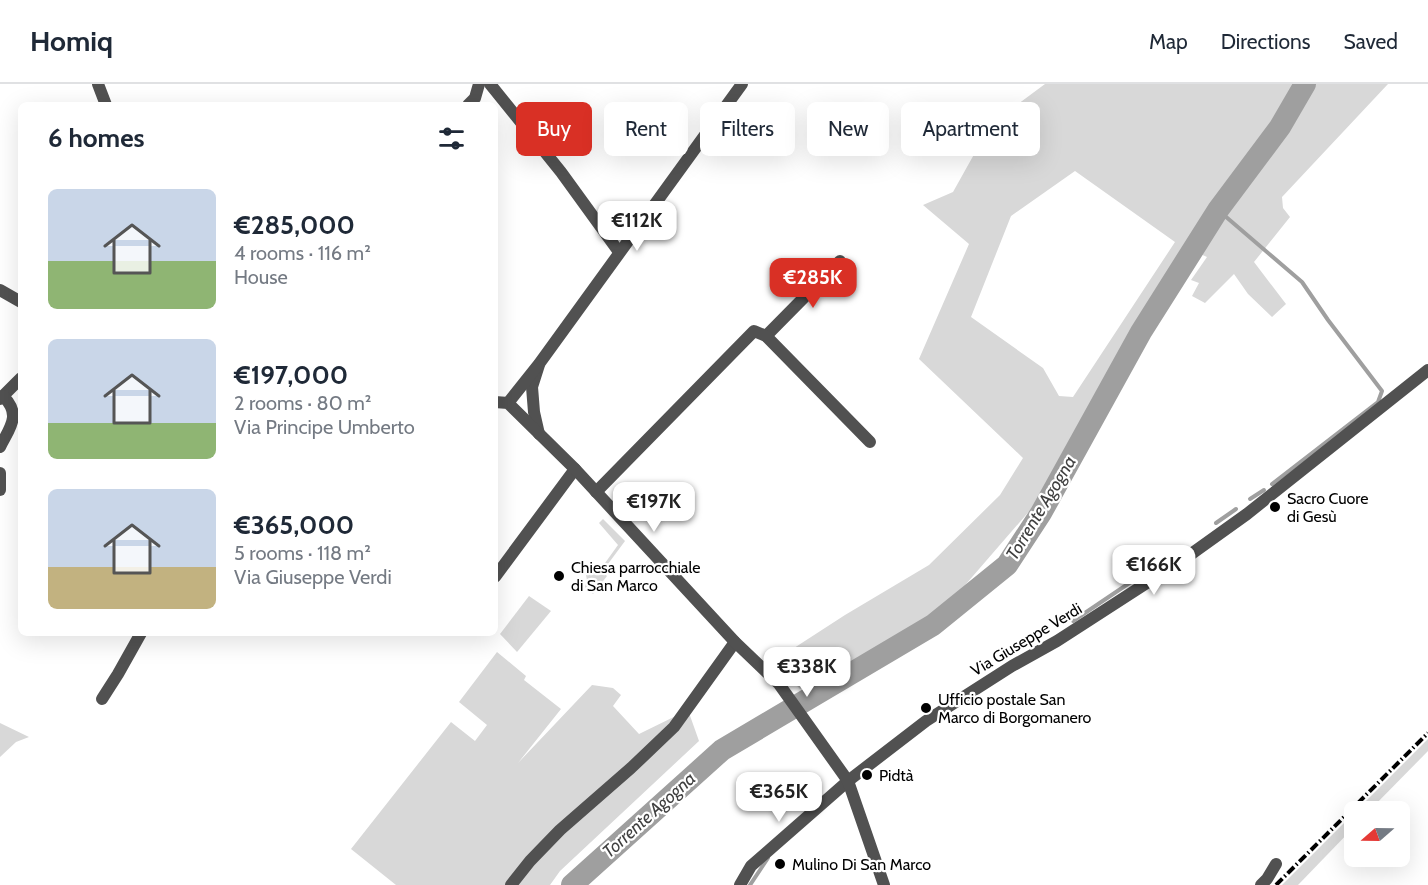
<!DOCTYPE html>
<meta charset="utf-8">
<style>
:root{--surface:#fff;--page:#f2f2f3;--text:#1f2937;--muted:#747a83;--line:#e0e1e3;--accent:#d93025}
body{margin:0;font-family:Cabin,sans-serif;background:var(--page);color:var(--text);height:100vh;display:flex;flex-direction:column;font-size:22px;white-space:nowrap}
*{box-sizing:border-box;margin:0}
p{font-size:20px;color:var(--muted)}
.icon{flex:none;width:33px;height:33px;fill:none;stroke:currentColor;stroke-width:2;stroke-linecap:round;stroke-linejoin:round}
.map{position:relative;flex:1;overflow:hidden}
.details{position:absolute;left:18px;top:18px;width:480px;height:534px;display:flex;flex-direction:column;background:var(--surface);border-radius:9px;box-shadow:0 6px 24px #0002}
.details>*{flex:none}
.hud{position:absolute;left:516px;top:18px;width:570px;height:54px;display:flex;gap:12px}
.needle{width:39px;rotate:250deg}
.tools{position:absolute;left:1344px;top:717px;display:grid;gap:12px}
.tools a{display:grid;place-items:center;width:66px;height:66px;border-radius:9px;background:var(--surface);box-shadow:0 6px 24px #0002;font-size:30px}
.price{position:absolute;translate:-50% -51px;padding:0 14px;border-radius:12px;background:#fff;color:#222;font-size:20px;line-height:39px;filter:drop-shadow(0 2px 3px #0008)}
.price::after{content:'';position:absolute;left:50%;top:36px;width:18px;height:14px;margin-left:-9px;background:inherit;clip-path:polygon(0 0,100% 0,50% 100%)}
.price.selected{background:var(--accent);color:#fff}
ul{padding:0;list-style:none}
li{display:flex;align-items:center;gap:18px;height:150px;padding:0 30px}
li span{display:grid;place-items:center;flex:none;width:168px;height:120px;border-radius:9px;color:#555}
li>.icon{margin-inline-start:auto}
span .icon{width:72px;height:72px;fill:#fffc;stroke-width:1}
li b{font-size:26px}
h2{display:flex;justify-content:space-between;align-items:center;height:72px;padding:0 30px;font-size:26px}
.tag{padding:0 21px;border-radius:9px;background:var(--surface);box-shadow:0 6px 24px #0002;font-size:21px;line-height:54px}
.tag.selected{background:var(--accent);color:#fff}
header{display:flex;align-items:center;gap:36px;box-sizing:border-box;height:84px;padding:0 30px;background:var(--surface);border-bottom:2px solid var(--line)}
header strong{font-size:28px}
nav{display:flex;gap:33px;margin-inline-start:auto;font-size:21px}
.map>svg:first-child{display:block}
</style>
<header>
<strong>Homiq</strong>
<nav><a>Map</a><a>Directions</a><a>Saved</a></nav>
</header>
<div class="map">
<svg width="1428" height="801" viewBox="0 0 1428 801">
<rect width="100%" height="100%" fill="#fff"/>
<g fill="#d8d8d8" fill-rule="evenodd">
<path d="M1045,0H1388L1282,113L1283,124L1290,133L1254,178L1286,220L1272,233L1248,210L1234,190L1205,219L1192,212L1199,199L1191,196L1207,173L1185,163L1095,310L1038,417L960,507L912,546L800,605L774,577L845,531L929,481L1000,411L1023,374L919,275L969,160L923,121L953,108L991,40ZM1075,87L1175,158L1073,313L1059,312L1043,284L971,233L1011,132Z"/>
<path d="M603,435L625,457L602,488L607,492L593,510L585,503L587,496L584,481L588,485L593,482L600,486L618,461L599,439Z"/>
<path d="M529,512L551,527L517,568L500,550Z"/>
<path d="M497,568L526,592L524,596L561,625L518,679L592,601L613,604L621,611L613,622L639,650L688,626L699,657L560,787L550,801H396L351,765L451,638L475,657L487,641L459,618Z"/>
<path d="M0,639L29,653L16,658L0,673Z"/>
<path d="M1428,655V667L1369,727H1356Z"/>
<path d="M1354,729V743L1298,801H1282Z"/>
</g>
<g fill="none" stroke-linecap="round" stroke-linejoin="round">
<g stroke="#9f9f9f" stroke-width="4">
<path d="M1218,126L1302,198L1328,236L1382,307L1378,318L1272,400"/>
<path d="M1250,415L1264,406"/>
<path d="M1216,439L1236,425"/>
<path d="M1073,537L1171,471"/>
<path d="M750,801L768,774"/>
</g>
<path stroke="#9f9f9f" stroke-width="22" d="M572,801L722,666L933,541L1007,481L1041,429L1141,248L1218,126L1280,43L1305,0"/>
<g stroke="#515151" stroke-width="12">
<path d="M98,0L106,21"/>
<path d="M490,0L561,88L619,168"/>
<path d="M468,21L475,14L479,0"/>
<path d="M766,252L840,177"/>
<path d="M539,281L532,303L534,328L539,350"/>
<path d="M0,315L21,294"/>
<path d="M0,363C10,343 22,331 3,312"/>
<path d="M0,389V406"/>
<path d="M596,408L754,247L766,252L870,358"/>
<path d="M495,493L575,385"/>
<path d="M102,615L118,590L141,549"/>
<path d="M511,801L530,777L560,746L631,684L674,643L735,558"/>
<path d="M740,801L751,782L848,697L926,637L1012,582L1057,557L1187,473L1247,430L1428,286"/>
<path d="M1261,801L1267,795L1276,780"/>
</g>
<g stroke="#515151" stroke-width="12">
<path d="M0,206L21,218"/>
<path d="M495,318L508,319L575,385L735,558L779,600L848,697L884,801"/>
<path d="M508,319L539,280L742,0"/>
</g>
<path stroke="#000" stroke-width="4" stroke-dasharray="9 3 1.5 3" stroke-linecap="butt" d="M1276,801L1428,649"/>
</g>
<g fill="#000" stroke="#fff" stroke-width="2">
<circle cx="1275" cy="423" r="6"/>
<circle cx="559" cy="492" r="6"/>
<circle cx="926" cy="624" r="6"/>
<circle cx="867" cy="691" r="6"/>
<circle cx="780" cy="780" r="6"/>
</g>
<g text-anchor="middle" stroke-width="4.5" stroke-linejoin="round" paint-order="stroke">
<g font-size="16" fill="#000" stroke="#fff" text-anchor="start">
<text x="1287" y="420">Sacro Cuore<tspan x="1287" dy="18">di Gesù</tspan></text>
<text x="571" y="489">Chiesa parrocchiale<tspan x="571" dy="18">di San Marco</tspan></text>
<text x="938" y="621">Ufficio postale San<tspan x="938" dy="18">Marco di Borgomanero</tspan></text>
<text x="879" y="697">Pidtà</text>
<text x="792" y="786">Mulino Di San Marco</text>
</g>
<g font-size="16" fill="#000" stroke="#fff">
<text transform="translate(1026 555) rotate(-31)" y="6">Via Giuseppe Verdi</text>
</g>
<g font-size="18" font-style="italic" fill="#404040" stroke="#fff">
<text transform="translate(1041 424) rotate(-59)" y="6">Torrente Agogna</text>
<text transform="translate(649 731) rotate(-42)" y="6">Torrente Agogna</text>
</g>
</g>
</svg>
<div class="tools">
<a><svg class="needle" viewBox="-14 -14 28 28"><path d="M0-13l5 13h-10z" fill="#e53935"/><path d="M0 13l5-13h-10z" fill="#747a83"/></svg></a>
</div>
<b class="price" style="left:637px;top:168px">€112K</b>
<b class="price selected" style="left:813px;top:225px">€285K</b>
<b class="price" style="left:654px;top:449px">€197K</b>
<b class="price" style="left:1154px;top:512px">€166K</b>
<b class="price" style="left:807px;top:614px">€338K</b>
<b class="price" style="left:779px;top:739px">€365K</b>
<div class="hud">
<a class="tag selected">Buy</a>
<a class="tag">Rent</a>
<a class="tag">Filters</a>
<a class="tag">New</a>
<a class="tag">Apartment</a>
</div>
<section class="details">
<h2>6 homes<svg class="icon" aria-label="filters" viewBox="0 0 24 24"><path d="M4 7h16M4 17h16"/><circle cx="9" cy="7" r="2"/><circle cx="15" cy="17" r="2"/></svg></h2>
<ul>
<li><span style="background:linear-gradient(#c9d6e8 60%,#8fb573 0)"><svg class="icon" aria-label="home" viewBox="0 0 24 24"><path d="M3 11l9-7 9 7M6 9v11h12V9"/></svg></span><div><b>€285,000</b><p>4 rooms · 116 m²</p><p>House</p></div></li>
<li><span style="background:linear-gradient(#c9d6e8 70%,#8fb573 0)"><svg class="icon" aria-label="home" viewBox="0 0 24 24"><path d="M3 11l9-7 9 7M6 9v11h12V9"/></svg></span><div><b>€197,000</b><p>2 rooms · 80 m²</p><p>Via Principe Umberto</p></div></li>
<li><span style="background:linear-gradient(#c9d6e8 65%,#c2b280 0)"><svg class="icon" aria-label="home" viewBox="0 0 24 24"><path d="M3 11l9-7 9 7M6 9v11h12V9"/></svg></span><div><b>€365,000</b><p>5 rooms · 118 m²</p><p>Via Giuseppe Verdi</p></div></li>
</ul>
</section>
</div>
